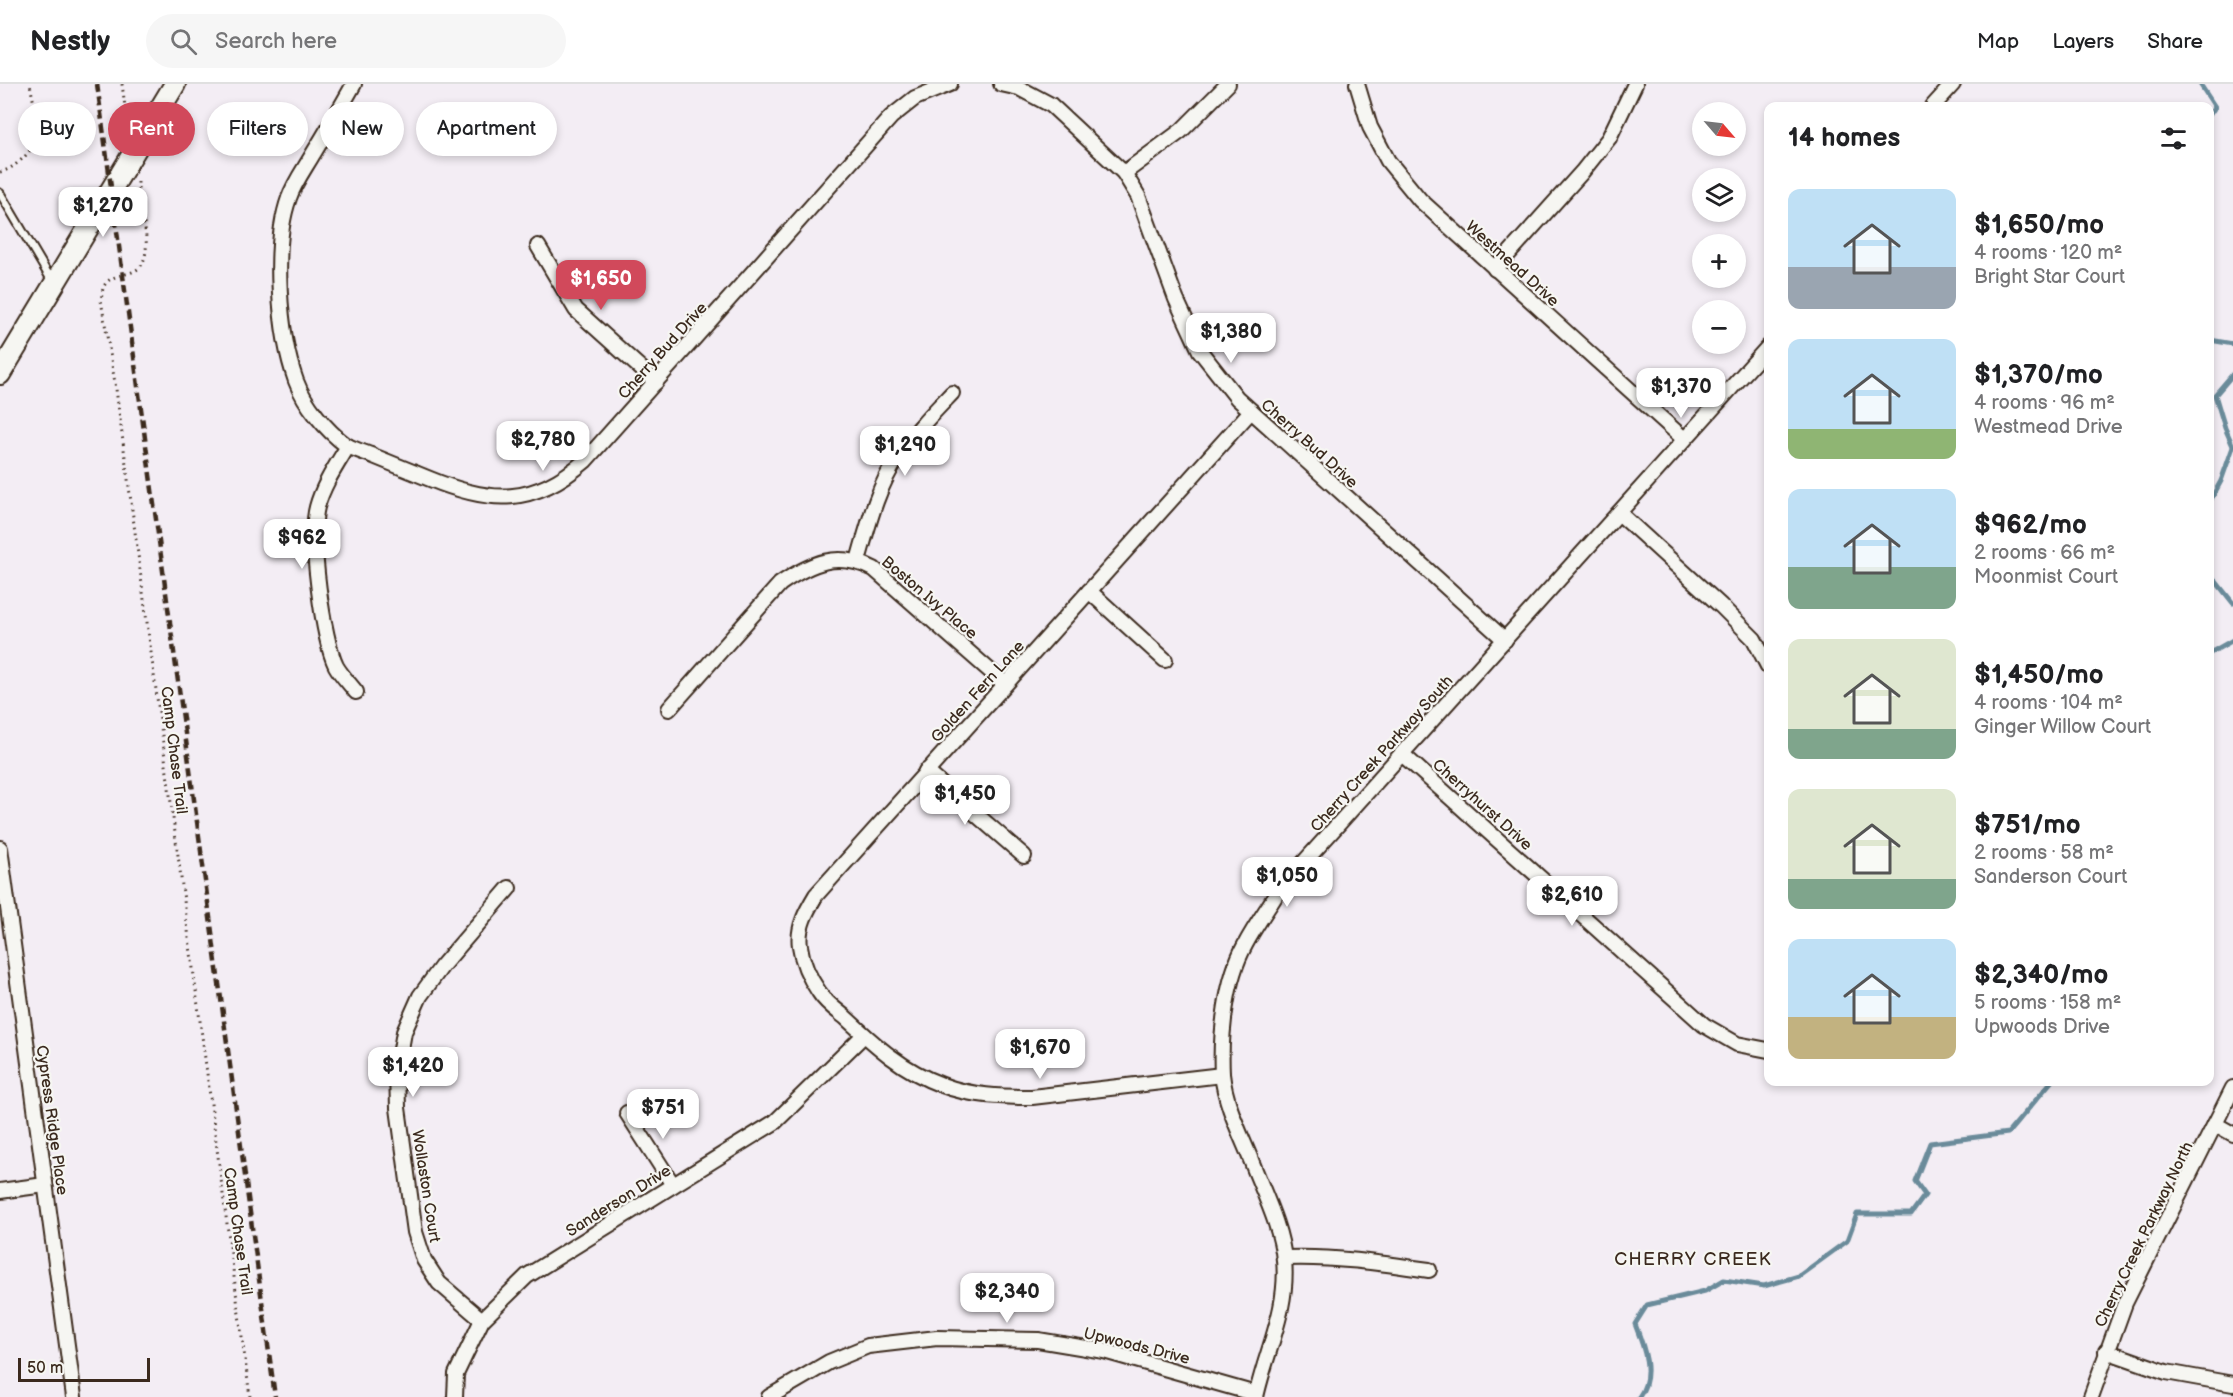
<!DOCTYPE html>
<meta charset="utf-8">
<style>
:root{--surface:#fff;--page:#f6f6f6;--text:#202124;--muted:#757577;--line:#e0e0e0;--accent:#d1495b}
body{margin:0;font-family:"Balsamiq Sans",sans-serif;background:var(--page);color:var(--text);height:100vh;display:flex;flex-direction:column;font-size:22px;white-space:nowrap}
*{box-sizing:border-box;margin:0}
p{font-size:20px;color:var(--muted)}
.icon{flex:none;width:33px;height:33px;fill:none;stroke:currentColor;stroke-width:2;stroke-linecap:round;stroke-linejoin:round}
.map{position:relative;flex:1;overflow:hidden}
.drawer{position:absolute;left:1764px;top:18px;width:450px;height:984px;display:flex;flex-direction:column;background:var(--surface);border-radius:12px;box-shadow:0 3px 9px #0003}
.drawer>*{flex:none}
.banner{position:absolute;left:18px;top:18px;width:570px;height:54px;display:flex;gap:12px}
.needle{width:39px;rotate:118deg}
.buttons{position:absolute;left:1692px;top:18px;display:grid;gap:12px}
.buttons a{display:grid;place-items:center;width:54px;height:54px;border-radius:50%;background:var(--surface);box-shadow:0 3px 9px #0003;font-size:30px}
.scale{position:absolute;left:18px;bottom:15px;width:132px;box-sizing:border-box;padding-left:6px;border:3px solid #3b2a1e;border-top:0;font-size:16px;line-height:21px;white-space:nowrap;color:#3b2a1e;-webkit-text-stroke:4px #f6f6f2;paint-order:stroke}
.price{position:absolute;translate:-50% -51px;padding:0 14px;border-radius:12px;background:#fff;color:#222;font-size:20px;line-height:39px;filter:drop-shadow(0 2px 3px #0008)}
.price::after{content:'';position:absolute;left:50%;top:36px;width:18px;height:14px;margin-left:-9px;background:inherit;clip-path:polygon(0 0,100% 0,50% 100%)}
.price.current{background:var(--accent);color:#fff}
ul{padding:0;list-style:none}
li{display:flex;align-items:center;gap:18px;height:150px;padding:0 24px}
li span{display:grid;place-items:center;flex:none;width:168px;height:120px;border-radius:12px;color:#555}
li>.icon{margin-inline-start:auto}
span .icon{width:72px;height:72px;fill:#fffc;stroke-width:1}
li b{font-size:26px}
h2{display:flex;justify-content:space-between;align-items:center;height:72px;padding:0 24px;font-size:26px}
.pill{padding:0 21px;border-radius:27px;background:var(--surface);box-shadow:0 3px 9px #0003;font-size:21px;line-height:54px}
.pill.current{background:var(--accent);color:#fff}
header{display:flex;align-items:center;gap:36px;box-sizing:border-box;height:84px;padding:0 30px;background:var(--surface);border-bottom:2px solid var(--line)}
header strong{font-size:28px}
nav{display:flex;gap:33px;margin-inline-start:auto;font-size:21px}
.search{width:420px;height:54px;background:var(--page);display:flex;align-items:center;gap:15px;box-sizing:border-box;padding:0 21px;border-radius:33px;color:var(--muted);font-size:22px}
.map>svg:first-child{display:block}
</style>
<header>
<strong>Nestly</strong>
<div class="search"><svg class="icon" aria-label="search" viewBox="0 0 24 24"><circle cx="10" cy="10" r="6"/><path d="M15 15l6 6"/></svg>Search here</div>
<nav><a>Map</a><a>Layers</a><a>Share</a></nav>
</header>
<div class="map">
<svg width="2233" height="1313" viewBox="0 0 2233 1313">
<rect width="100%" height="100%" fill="#f3edf4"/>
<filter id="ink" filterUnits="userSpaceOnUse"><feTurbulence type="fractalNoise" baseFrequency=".0167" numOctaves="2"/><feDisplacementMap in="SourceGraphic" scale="12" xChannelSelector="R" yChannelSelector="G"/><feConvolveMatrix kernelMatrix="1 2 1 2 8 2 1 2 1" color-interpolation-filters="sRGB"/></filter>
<g filter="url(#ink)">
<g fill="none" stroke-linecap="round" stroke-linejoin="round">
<g stroke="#6b8b9a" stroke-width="5">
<path d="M2200,0L2215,23L2210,30"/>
<path d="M2210,256L2233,260"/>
<path d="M2233,290L2215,311L2225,344L2233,362"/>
<path d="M2210,417L2221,397L2233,363"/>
<path d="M2210,490L2233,519"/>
<path d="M2210,569L2233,556"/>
<path d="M2210,640V644"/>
<path d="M1639,1313C1655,1291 1644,1263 1635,1240L1647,1221L1705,1207L1724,1196L1764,1202L1799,1192L1847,1157L1857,1130H1911L1925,1111L1915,1097L1930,1059L2008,1049L2051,998"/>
</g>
<g stroke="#3b2a1e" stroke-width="11">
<path id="lane" d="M0,109L52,197"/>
</g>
<g stroke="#3b2a1e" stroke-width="18">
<g id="street">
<path d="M354,0C341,23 327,47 313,70C305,84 294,99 289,114C272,161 279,250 296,297C305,321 326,346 346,361C353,365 363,368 371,371C391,379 410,387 430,395C491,420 533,422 585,377L891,33L915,14L950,0"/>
<path d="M1001,0L1019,4L1051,21L1124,89L1138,112L1176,215L1200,267L1237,314L1505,556"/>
<path d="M1357,0L1370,43L1388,77L1420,116L1684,355"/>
<path d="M1933,22L1953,0"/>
<path d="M1124,89L1181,47L1228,0"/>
<path d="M538,162L576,226L656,298"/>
<path d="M1495,185L1582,88L1609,54L1635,0"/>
<path d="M348,362C336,382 323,401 317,423C309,452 323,556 336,582C341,591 350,600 356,608"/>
<path d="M1619,429L1721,522L1754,555L1768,582"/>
<path d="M858,477C868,442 877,404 898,373C913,349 933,329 952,309"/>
<path d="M1089,507L1165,576"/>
<path d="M669,625L780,500C812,478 838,467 874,485L1005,600"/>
<path d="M1402,670L1704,941L1737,960L1768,966"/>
<path d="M926,687L1024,772"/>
<path d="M0,764L74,1313"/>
<path d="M1222,991L1032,1013C1001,1013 971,1012 942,1001C903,987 875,961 845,933C836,926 825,918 819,908C810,895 802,878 800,862C797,843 807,826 816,811L1251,327"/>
<path d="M627,1029L673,1101"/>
<path d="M2215,1040L2233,1050"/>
<path d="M0,1107L45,1101"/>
<path d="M1284,1174C1332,1172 1381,1179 1429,1186"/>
<path d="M482,1236L439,1199L424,1176L415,1148L398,1024L397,988L404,948L420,912L442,882L509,804"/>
<path d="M2106,1267L2166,1288L2233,1300"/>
<path d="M455,1313L456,1290L482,1236L527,1192L775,1038L864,951"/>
<path d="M769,1313L829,1278L868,1262L937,1254L1038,1256L1104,1267L1256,1310"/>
<path d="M1256,1313C1266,1267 1289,1224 1284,1176C1281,1142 1263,1108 1251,1076C1240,1049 1225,1019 1222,990C1220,951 1226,895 1245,861C1255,842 1268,824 1279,806L1768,263"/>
<path d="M2091,1313L2125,1219L2233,1004"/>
</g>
</g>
<g stroke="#3b2a1e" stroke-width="24">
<path id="secondary" d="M0,290L175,0"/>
</g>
<g stroke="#3b2a1e" stroke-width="3" stroke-dasharray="1.5 4.5" stroke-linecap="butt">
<path d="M122,0L126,30L133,35"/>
<path d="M0,88C9,86 14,82 21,76C46,55 35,28 30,0"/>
<path d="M138,98C137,121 153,156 143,178C137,194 112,187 104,202C102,206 102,212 101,216L116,305L250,1313"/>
</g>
<use href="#lane" stroke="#f6f6f2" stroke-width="7"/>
<use href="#street" stroke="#f6f6f2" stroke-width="14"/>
<use href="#secondary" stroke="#f6f6f2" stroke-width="20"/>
<path stroke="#3b2a1e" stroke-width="4.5" stroke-dasharray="9 4.5" stroke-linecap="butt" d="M97,0L275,1313"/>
</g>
</g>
<g text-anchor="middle" stroke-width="4.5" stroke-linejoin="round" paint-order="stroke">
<g font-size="16" fill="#3b2a1e" stroke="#f6f6f2">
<text transform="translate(1513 179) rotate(42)" y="6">Westmead Drive</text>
<text transform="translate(662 266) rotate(-48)" y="6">Cherry Bud Drive</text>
<text transform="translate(1310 359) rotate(42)" y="6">Cherry Bud Drive</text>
<text transform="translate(930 513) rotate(40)" y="6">Boston Ivy Place</text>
<text transform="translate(977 607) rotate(-48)" y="6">Golden Fern Lane</text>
<text transform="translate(175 666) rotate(83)" y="6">Camp Chase Trail</text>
<text transform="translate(1381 669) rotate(-48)" y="6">Cherry Creek Parkway South</text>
<text transform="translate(1483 720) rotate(42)" y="6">Cherryhurst Drive</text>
<text transform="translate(53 1036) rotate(82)" y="6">Cypress Ridge Place</text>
<text transform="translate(427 1102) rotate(81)" y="6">Wollaston Court</text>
<text transform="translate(618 1116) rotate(-32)" y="6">Sanderson Drive</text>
<text transform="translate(239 1147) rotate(82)" y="6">Camp Chase Trail</text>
<text transform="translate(2143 1150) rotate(-64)" y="6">Cherry Creek Parkway North</text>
<text transform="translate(1137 1261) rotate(14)" y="6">Upwoods Drive</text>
</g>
<g font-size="18" letter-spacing="1.5" fill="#3b2a1e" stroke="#f6f6f2">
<text x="1693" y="1181">CHERRY CREEK</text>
</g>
</g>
</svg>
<div class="buttons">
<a><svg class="needle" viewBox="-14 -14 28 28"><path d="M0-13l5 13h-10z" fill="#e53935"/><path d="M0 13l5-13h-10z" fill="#757577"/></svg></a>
<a><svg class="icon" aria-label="layers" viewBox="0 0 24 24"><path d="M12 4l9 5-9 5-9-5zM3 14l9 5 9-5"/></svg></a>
<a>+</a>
<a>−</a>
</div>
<div class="scale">50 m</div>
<b class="price" style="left:103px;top:154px">$1,270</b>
<b class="price current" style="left:601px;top:227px">$1,650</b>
<b class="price" style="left:1231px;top:280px">$1,380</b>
<b class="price" style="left:1681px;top:335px">$1,370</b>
<b class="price" style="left:543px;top:388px">$2,780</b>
<b class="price" style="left:905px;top:393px">$1,290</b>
<b class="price" style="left:302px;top:486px">$962</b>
<b class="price" style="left:965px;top:742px">$1,450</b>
<b class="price" style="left:1287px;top:824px">$1,050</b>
<b class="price" style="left:1572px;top:843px">$2,610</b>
<b class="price" style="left:1040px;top:996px">$1,670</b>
<b class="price" style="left:413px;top:1014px">$1,420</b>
<b class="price" style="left:663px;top:1056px">$751</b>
<b class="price" style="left:1007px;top:1240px">$2,340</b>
<div class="banner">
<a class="pill">Buy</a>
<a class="pill current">Rent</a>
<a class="pill">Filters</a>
<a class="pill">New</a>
<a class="pill">Apartment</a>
</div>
<section class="drawer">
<h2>14 homes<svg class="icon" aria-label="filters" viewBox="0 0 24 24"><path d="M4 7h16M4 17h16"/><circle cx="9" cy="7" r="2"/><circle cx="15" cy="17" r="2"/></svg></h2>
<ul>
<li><span style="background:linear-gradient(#bfe0f5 65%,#9aa5b1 0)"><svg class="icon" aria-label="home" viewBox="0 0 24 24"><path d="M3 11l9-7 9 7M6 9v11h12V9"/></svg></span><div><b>$1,650/mo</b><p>4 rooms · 120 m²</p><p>Bright Star Court</p></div></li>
<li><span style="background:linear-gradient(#bfe0f5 75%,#8fb573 0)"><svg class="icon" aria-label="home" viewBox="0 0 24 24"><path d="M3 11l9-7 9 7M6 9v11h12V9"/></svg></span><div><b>$1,370/mo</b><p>4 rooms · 96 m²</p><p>Westmead Drive</p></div></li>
<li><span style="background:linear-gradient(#bfe0f5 65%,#7fa58c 0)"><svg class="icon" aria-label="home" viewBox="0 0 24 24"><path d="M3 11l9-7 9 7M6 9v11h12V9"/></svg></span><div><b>$962/mo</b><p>2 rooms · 66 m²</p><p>Moonmist Court</p></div></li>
<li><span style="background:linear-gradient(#dfe7d0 75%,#7fa58c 0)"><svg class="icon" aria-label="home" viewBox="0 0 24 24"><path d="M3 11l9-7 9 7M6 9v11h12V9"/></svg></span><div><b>$1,450/mo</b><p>4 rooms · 104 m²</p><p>Ginger Willow Court</p></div></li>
<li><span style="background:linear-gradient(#dfe7d0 75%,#7fa58c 0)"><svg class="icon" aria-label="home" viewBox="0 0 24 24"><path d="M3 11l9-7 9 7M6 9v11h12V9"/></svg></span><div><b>$751/mo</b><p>2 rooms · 58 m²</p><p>Sanderson Court</p></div></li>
<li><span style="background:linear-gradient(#bfe0f5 65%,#c2b280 0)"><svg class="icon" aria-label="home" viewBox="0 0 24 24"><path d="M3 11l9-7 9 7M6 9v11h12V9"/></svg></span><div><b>$2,340/mo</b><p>5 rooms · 158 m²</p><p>Upwoods Drive</p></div></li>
</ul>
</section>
</div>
